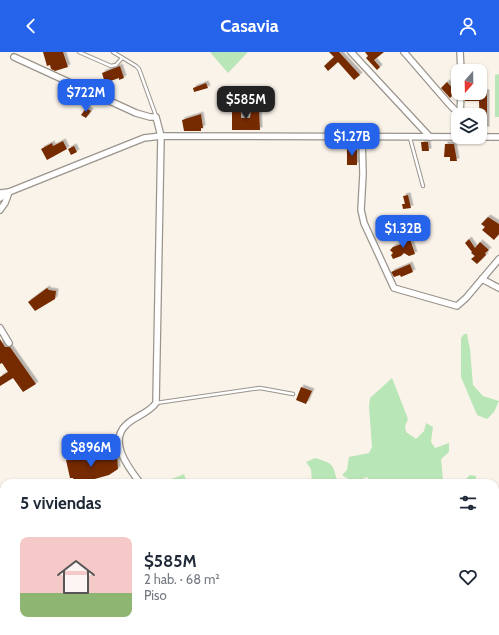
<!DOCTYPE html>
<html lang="es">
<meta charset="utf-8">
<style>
:root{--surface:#fff;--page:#f6f6f7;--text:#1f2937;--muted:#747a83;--accent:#2563eb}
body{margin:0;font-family:Cabin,sans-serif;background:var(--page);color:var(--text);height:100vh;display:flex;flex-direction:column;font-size:15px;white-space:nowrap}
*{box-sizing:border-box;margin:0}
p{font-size:13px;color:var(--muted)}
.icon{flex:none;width:22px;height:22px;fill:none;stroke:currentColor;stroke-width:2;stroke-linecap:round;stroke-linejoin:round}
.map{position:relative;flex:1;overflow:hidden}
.drawer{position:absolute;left:0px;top:427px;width:499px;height:156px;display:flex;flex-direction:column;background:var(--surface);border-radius:12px 12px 0 0;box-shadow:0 1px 3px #0004}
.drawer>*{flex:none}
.needle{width:26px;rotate:200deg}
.buttons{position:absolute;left:451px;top:12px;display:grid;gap:8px}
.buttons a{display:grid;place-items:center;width:36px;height:36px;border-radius:8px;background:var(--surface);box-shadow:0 1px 3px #0004;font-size:20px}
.price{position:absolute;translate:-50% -34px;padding:0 9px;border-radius:8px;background:var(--accent);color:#fff;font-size:13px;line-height:26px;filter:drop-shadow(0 1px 2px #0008)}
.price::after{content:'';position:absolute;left:50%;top:24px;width:12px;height:9px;margin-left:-6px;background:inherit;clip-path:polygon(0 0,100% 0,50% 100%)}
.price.active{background:#222;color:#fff}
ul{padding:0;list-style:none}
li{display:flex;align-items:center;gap:12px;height:100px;padding:0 20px}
li span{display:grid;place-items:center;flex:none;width:112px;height:80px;border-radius:8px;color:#555}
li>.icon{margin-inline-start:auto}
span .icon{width:48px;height:48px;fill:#fffc;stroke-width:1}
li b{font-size:17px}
h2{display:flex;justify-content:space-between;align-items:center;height:48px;padding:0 20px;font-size:17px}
header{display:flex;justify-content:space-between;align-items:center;height:52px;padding:0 20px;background:var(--accent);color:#fff;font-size:18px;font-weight:800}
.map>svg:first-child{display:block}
</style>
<header><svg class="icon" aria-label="back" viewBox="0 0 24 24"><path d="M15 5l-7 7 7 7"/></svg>Casavia<svg class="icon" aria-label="person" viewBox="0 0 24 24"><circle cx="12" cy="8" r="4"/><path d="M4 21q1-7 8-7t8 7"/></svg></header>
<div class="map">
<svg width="499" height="583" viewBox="0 0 499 583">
<defs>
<filter id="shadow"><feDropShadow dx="2.5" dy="-2.5" stdDeviation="0" flood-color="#0004"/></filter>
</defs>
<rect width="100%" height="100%" fill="#faf3ea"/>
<g fill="#b8e6b6">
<path d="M210,0H248L228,21Z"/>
<path d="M499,22V65H495V23Z"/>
<path d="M464,282H467L470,297L473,333L483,344L499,349L494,360L487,367L477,363L461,325V286Z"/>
<path d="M392,326L408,367L405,374L406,380L416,387L424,379L426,371L433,375L431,390L435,396L449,391V400L441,407L443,428H465L470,423L476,424V431H373L367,425C356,430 352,430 342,423L347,418L349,405L369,401L372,395L369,354L370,346Z"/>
<path d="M315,406C335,412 332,412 338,431H312L311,417L306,410Z"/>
<path d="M184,422L187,431H163L164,430Z"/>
<path d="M496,460L499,461V557L495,556Z"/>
<path d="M499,571V583H483L486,579H495V573Z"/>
<path d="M246,579H413L409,583H249Z"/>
</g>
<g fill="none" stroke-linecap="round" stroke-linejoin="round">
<g stroke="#6feffe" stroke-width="11">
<path d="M0,451L4,461"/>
<path d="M6,583V579"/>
</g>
</g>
<g fill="#752c00" filter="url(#shadow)">
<path d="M43,0H63L68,15L55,19L51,17L50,13L47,14Z"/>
<path d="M329,0H339L360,23L354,28L338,10L328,19L324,14L334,5Z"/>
<path d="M365,0H384L374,8L380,15L377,18L366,6L368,4Z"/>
<path d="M120,14L124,26L119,28V26L105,31L102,21Z"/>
<path d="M447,30L456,40L450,46L441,36Z"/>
<path d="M206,31L208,36L194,40L193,36Z"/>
<path d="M480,40H487V77H480L479,49H465V41H480Z"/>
<path d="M232,54H238V60H241V66H250L251,56H259L260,78H232Z"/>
<path d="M86,56L91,59L86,66L81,63Z"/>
<path d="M201,62L203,76H201V79H184L182,68Z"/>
<path d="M63,89L67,97L47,108L41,97L52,91L53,94Z"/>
<path d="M421,90H428L429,99H422Z"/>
<path d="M445,92H454L457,109H450V105H444Z"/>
<path d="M74,94L77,100L71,103L68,97Z"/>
<path d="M347,97L357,98V113H347Z"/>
<path d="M408,143L411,156L403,157L402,152H405L403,144Z"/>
<path d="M488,165L499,172V182L494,188L482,178L485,175L481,172Z"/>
<path d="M409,184L415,202L409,204L404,201L401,204L393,207L391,203L393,201L390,198L393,195L405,191L403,186Z"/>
<path d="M469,187L475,196L480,190L489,198L485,201L486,203L477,212L471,207L475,204L471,201L472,200L465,191Z"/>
<path d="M410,212L413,220L401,225L400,223L394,225L391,220Z"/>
<path d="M47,236L49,238L56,239L55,247L35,259L28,250Z"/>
<path d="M0,287L5,295H10L36,332L23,340L13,326L0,334V325L8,320L2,311L0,312Z"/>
<path d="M301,335L312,339L306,352L296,348Z"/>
<path d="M95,402L96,406L117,403L118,417L109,423L91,428L92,431H75L73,426H70L66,408Z"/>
</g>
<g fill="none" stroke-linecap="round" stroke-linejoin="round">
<g stroke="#9a948c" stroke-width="4.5">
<g id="lane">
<path d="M79,0L111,14L116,13L122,6"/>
<path d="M113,0L136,14L139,17L156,64"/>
<path d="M410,86L423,134"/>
<path d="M156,351L260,336L293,342"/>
</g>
</g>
<g stroke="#9a948c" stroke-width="8">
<g id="street">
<path d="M351,0L430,85"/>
<path d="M404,0L449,52L460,63"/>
<path d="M460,0L461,19"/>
<path d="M14,5L136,61L150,65H156L161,84L156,351C148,362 135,364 126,373C108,390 129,416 140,431"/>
<path d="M460,63L461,41"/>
<path d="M362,85L363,122L361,158L364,171L394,236L457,254L466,246L499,207"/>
<path d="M0,141L9,140L5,151L0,158"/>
<path d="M0,146L9,140L144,86L161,84L499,85"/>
<path d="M482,227L499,236"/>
<path d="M0,276L9,291"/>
<path d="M28,579V583"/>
<path d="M100,583V579"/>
</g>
</g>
<use href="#lane" stroke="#fff" stroke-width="2.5"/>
<use href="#street" stroke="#fff" stroke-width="5.5"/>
</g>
</svg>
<div class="buttons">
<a><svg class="needle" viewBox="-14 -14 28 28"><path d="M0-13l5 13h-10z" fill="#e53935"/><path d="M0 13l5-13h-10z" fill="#747a83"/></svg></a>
<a><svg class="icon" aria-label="layers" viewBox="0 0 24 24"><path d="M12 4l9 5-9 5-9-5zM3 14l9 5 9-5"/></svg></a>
</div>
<b class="price" style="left:86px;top:61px">$722M</b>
<b class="price active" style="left:246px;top:68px">$585M</b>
<b class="price" style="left:352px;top:105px">$1.27B</b>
<b class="price" style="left:403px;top:197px">$1.32B</b>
<b class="price" style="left:91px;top:416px">$896M</b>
<section class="drawer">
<h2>5 viviendas<svg class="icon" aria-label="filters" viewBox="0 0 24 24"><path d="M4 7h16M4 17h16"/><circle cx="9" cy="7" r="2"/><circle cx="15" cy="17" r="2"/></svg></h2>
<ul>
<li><span style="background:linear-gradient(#f6c9c9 70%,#8fb573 0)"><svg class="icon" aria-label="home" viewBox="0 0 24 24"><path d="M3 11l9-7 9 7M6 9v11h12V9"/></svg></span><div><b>$585M</b><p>2 hab. · 68 m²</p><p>Piso</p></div><svg class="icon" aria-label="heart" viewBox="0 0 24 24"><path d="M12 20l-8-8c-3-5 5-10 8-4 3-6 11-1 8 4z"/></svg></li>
</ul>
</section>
</div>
